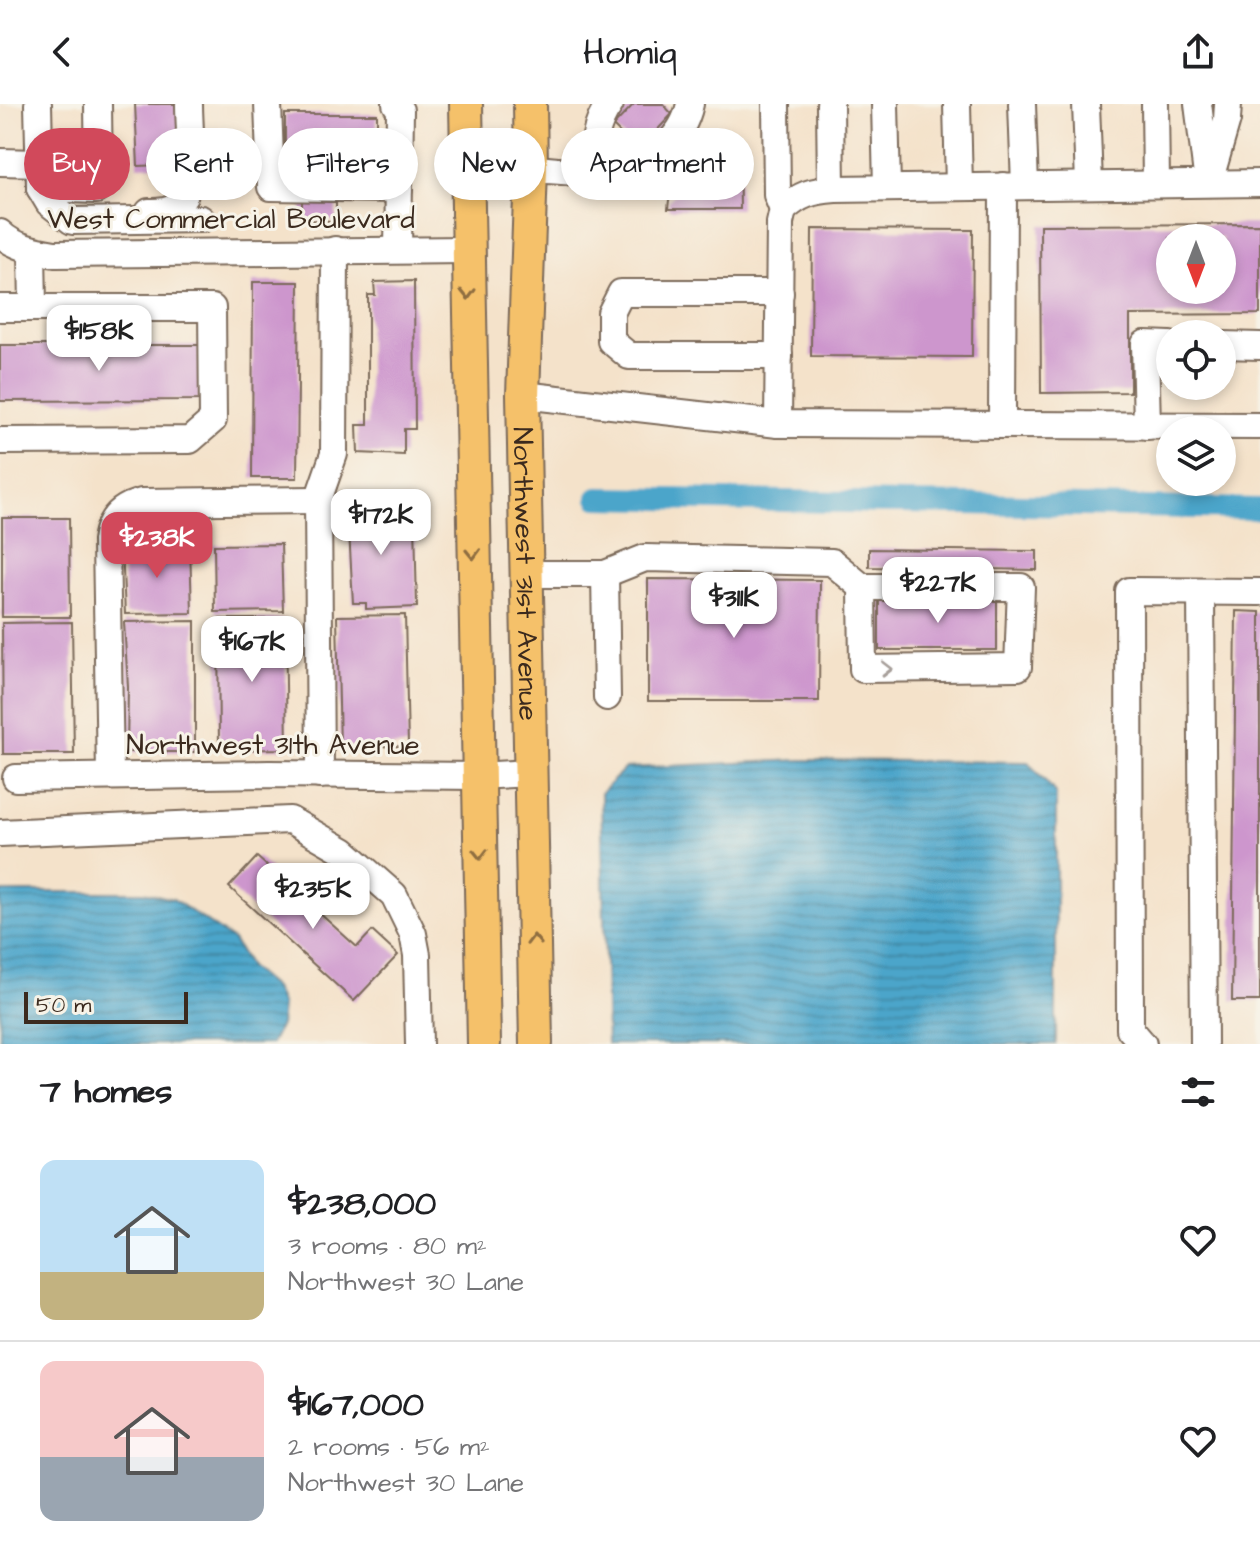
<!DOCTYPE html>
<meta charset="utf-8">
<style>
:root{--surface:#fff;--page:#f2f2f2;--text:#202124;--muted:#757577;--line:#e0e0e0;--accent:#d1495b}
body{margin:0;font-family:"Architects Daughter",sans-serif;background:var(--page);color:var(--text);height:100vh;display:flex;flex-direction:column;font-size:30px;white-space:nowrap}
*{box-sizing:border-box;margin:0}
p{font-size:26px;color:var(--muted)}
.icon{flex:none;width:44px;height:44px;fill:none;stroke:currentColor;stroke-width:2;stroke-linecap:round;stroke-linejoin:round}
.map{position:relative;height:940px;overflow:hidden}
.panel{display:flex;flex-direction:column;background:var(--surface);flex:1}
.panel>*{flex:none}
.guide{position:absolute;left:24px;top:24px;width:800px;height:72px;display:flex;gap:16px}
.needle{width:52px;rotate:180deg}
.buttons{position:absolute;left:1156px;top:120px;display:grid;gap:16px}
.buttons a{display:grid;place-items:center;width:80px;height:80px;border-radius:50%;background:var(--surface);box-shadow:0 4px 12px #0003;font-size:40px}
.scale{position:absolute;left:24px;bottom:20px;width:164px;box-sizing:border-box;padding-left:8px;border:4px solid #3b2a1e;border-top:0;font-size:22px;line-height:28px;white-space:nowrap;color:#3b2a1e;-webkit-text-stroke:6px #f7f3e8;paint-order:stroke}
.price{position:absolute;translate:-50% -68px;padding:0 18px;border-radius:16px;background:#fff;color:#222;font-size:26px;line-height:52px;filter:drop-shadow(0 2px 4px #0008)}
.price::after{content:'';position:absolute;left:50%;top:48px;width:24px;height:18px;margin-left:-12px;background:inherit;clip-path:polygon(0 0,100% 0,50% 100%)}
.price.on{background:var(--accent);color:#fff}
ul{padding:0;list-style:none}
li{display:flex;align-items:center;gap:24px;height:200px;padding:0 40px}
li+li{border-top:2px solid var(--line)}
li span{display:grid;place-items:center;flex:none;width:224px;height:160px;border-radius:16px;color:#555}
li>.icon{margin-inline-start:auto}
span .icon{width:96px;height:96px;fill:#fffc;stroke-width:1}
li b{font-size:34px}
h2{display:flex;justify-content:space-between;align-items:center;height:96px;padding:0 40px;font-size:34px}
.pill{padding:0 28px;border-radius:36px;background:var(--surface);box-shadow:0 4px 12px #0003;font-size:28px;line-height:72px}
.pill.on{background:var(--accent);color:#fff}
header{display:flex;justify-content:space-between;align-items:center;height:104px;padding:0 40px;background:var(--surface);font-size:36px;font-weight:600}
.map>svg:first-child{display:block}
</style>
<header><svg class="icon" aria-label="back" viewBox="0 0 24 24"><path d="M15 5l-7 7 7 7"/></svg>Homiq<svg class="icon" aria-label="share" viewBox="0 0 24 24"><path d="M12 15V3M7 8l5-5 5 5M5 13v7h14v-7"/></svg></header>
<div class="map">
<svg width="1260" height="940" viewBox="0 0 1260 940">
<defs>
<pattern id="water-rules" width="6" height="5" patternUnits="userSpaceOnUse" patternTransform="scale(2)"><rect width="6" height="5" fill="#4ca5ca"/><path d="M0 2.5h6" fill="none" stroke="#4087a3"/></pattern>
</defs>
<rect width="100%" height="100%" fill="#f7f3e8"/>
<filter id="ink" filterUnits="userSpaceOnUse"><feTurbulence type="fractalNoise" baseFrequency=".0125" numOctaves="2"/><feDisplacementMap in="SourceGraphic" scale="16" xChannelSelector="R" yChannelSelector="G"/><feConvolveMatrix kernelMatrix="1 2 1 2 8 2 1 2 1" color-interpolation-filters="sRGB"/></filter>
<filter id="wash" filterUnits="userSpaceOnUse"><feTurbulence type="fractalNoise" baseFrequency=".006" numOctaves="4" result="noise"/><feDisplacementMap in="SourceGraphic" scale="32" xChannelSelector="R" yChannelSelector="G"/><feGaussianBlur stdDeviation="1.8" result="paint"/><feColorMatrix in="noise" values="0 0 0 0 0 0 0 0 0 0 0 0 0 0 0 0 0 1.4 0 .05"/><feComposite in="paint" operator="in"/></filter>
<g filter="url(#wash)">
<rect width="100%" height="100%" fill="#f4e2ca"/>
<g fill="url(#water-rules)" stroke="#446874" stroke-width="2">
<path d="M801,656L1028,658L1056,689V940H607L601,689L625,664Z"/>
<path d="M0,788H143L173,795L233,836L249,863L274,884L282,902L280,921L271,940H0Z"/>
</g>
<g fill="none" stroke-linecap="round" stroke-linejoin="round">
<path stroke="#4ca5ca" stroke-width="22" d="M598,394L1260,405"/>
</g>
<g id="blocks">
<g fill="#cd96cd" fill-rule="evenodd">
<path d="M135,0H182L185,60L138,62Z"/>
<path d="M634,0H663L672,10L638,47L613,22Z"/>
<path d="M285,10H377V49H340V61H317V49H285Z"/>
<path d="M731,37L739,45L740,105H668L669,96Z"/>
<path d="M302,95L336,96V117L302,116Z"/>
<path d="M1260,120V210L1130,211V288L1041,289L1040,121ZM1170,134H1222V186H1170Z"/>
<path d="M812,125L973,126L972,253L811,252Z"/>
<path d="M414,177L415,325H404V351L358,349L357,321H368V191H375L374,178Z"/>
<path d="M253,178H299L297,374H252Z"/>
<path d="M0,241H199V296L0,297Z"/>
<path d="M399,403V418H415L417,503L366,505V499H353L349,426H334V410H348V405Z"/>
<path d="M2,414H69L70,513H2Z"/>
<path d="M281,440L283,507L215,508L214,441Z"/>
<path d="M190,442L192,509L125,510L122,443Z"/>
<path d="M869,445L1037,447V466L869,463Z"/>
<path d="M648,475L820,476L819,597H648Z"/>
<path d="M997,496V546H879V497Z"/>
<path d="M1236,507L1260,508V897H1232Z"/>
<path d="M405,511L408,642L340,643L337,512Z"/>
<path d="M218,515H285L287,645L219,646Z"/>
<path d="M195,517V648H127L128,583L124,518Z"/>
<path d="M72,518L74,650H3L2,519Z"/>
<path d="M257,753L357,843L372,827L398,851L354,897L229,783Z"/>
</g>
</g>
</g>
<g filter="url(#ink)">
<use href="#blocks" fill-opacity="0" stroke="#7c6a5a" stroke-width="2"/>
<g fill="none" stroke-linecap="round" stroke-linejoin="round">
<g stroke="#7c6a5a" stroke-width="30">
<g id="minor">
<path d="M38,0L40,84L49,99L72,117L201,115"/>
<path d="M268,0L271,83L399,85"/>
<path d="M396,0L400,6L398,146"/>
<path d="M776,0L777,91L783,106C800,90 812,87 835,85L1260,79"/>
<path d="M830,0L831,85"/>
<path d="M885,0L887,84"/>
<path d="M957,0L959,83"/>
<path d="M1022,0L1025,82"/>
<path d="M1086,0L1089,80"/>
<path d="M1155,0L1156,79"/>
<path d="M1198,0L1207,71"/>
<path d="M0,58L39,59"/>
<path d="M531,65C563,66 620,76 648,59C655,55 660,48 666,42C679,29 686,18 690,0"/>
<path d="M594,67C594,41 594,21 610,0"/>
<path d="M1209,78L1227,16L1228,0"/>
<path d="M40,84L96,86L99,79L98,0"/>
<path d="M149,108C160,108 170,108 179,100C196,81 189,25 189,0"/>
<path d="M0,129C14,143 36,147 55,150L467,146"/>
<path d="M32,146L33,203"/>
<path d="M0,204H212L213,316L190,336L0,337"/>
<path d="M1222,241L1260,242"/>
<path d="M779,252H629L611,237V209L621,189H780"/>
<path d="M523,291L778,320L1260,322"/>
<path d="M778,320L780,119L783,106"/>
<path d="M1002,321L1003,82"/>
<path d="M1147,322L1145,240L1170,241"/>
<path d="M526,470H605L645,454L832,458L862,483H1021L1018,563L863,565L862,483"/>
<path d="M605,470L607,593"/>
<path d="M1201,488L1204,940"/>
<path d="M110,671L106,437C109,415 120,403 142,398L318,396"/>
<path d="M320,671L318,396L334,350L335,146"/>
<path d="M16,674L269,670L478,672L530,669"/>
<path d="M0,729L290,716L344,747L394,791L413,830L417,851L419,940"/>
<path d="M1143,940L1130,925L1129,487L1260,488"/>
</g>
</g>
<g stroke="#7c6a5a" stroke-width="36">
<g id="major">
<path d="M466,0L484,940"/>
<path id="s1" d="M530,0L531,65L523,291L536,940"/>
</g>
</g>
<use href="#minor" stroke="#fff" stroke-width="26"/>
<use href="#major" stroke="#f5c16b" stroke-width="32"/>
</g>
<defs><path id="oneway-chevron" d="M-2-3.5L2.5 0L-2 3.5" fill="none" stroke-width="1.6" stroke-linecap="round" stroke-linejoin="round" transform="scale(2)"/></defs>
<g stroke="#8f6e41">
<use href="#oneway-chevron" transform="translate(468 190) rotate(89)"/>
<use href="#oneway-chevron" transform="translate(473 450) rotate(89)"/>
<use href="#oneway-chevron" transform="translate(480 750) rotate(89)"/>
<use href="#oneway-chevron" transform="translate(534 836) rotate(-91)"/>
</g>
<use stroke="#a79f9a" href="#oneway-chevron" transform="translate(887 565) rotate(-1)"/>
</g>
<g text-anchor="middle" stroke-width="6" stroke-linejoin="round" paint-order="stroke">
<g font-size="28" fill="#3b2a1e" stroke="#f7f3e8">
<text x="231" y="124">West Commercial Boulevard</text>
<text dy="10" stroke="none"><textPath href="#s1" startOffset="470">Northwest 31st Avenue</textPath></text>
<text x="273" y="650">Northwest 31th Avenue</text>
</g>
</g>
</svg>
<div class="buttons">
<a><svg class="needle" viewBox="-14 -14 28 28"><path d="M0-13l5 13h-10z" fill="#e53935"/><path d="M0 13l5-13h-10z" fill="#757577"/></svg></a>
<a><svg class="icon" aria-label="locate" viewBox="0 0 24 24"><circle cx="12" cy="12" r="6"/><path d="M12 2v4M12 18v4M2 12h4M18 12h4"/></svg></a>
<a><svg class="icon" aria-label="layers" viewBox="0 0 24 24"><path d="M12 4l9 5-9 5-9-5zM3 14l9 5 9-5"/></svg></a>
</div>
<div class="scale">50 m</div>
<b class="price" style="left:99px;top:269px">$158K</b>
<b class="price" style="left:381px;top:453px">$172K</b>
<b class="price on" style="left:157px;top:476px">$238K</b>
<b class="price" style="left:938px;top:521px">$227K</b>
<b class="price" style="left:734px;top:536px">$311K</b>
<b class="price" style="left:252px;top:580px">$167K</b>
<b class="price" style="left:313px;top:827px">$235K</b>
<div class="guide">
<a class="pill on">Buy</a>
<a class="pill">Rent</a>
<a class="pill">Filters</a>
<a class="pill">New</a>
<a class="pill">Apartment</a>
</div>
</div>
<section class="panel">
<h2>7 homes<svg class="icon" aria-label="filters" viewBox="0 0 24 24"><path d="M4 7h16M4 17h16"/><circle cx="9" cy="7" r="2"/><circle cx="15" cy="17" r="2"/></svg></h2>
<ul>
<li><span style="background:linear-gradient(#bfe0f5 70%,#c2b280 0)"><svg class="icon" aria-label="home" viewBox="0 0 24 24"><path d="M3 11l9-7 9 7M6 9v11h12V9"/></svg></span><div><b>$238,000</b><p>3 rooms · 80 m²</p><p>Northwest 30 Lane</p></div><svg class="icon" aria-label="heart" viewBox="0 0 24 24"><path d="M12 20l-8-8c-3-5 5-10 8-4 3-6 11-1 8 4z"/></svg></li>
<li><span style="background:linear-gradient(#f6c9c9 60%,#9aa5b1 0)"><svg class="icon" aria-label="home" viewBox="0 0 24 24"><path d="M3 11l9-7 9 7M6 9v11h12V9"/></svg></span><div><b>$167,000</b><p>2 rooms · 56 m²</p><p>Northwest 30 Lane</p></div><svg class="icon" aria-label="heart" viewBox="0 0 24 24"><path d="M12 20l-8-8c-3-5 5-10 8-4 3-6 11-1 8 4z"/></svg></li>
</ul>
</section>
